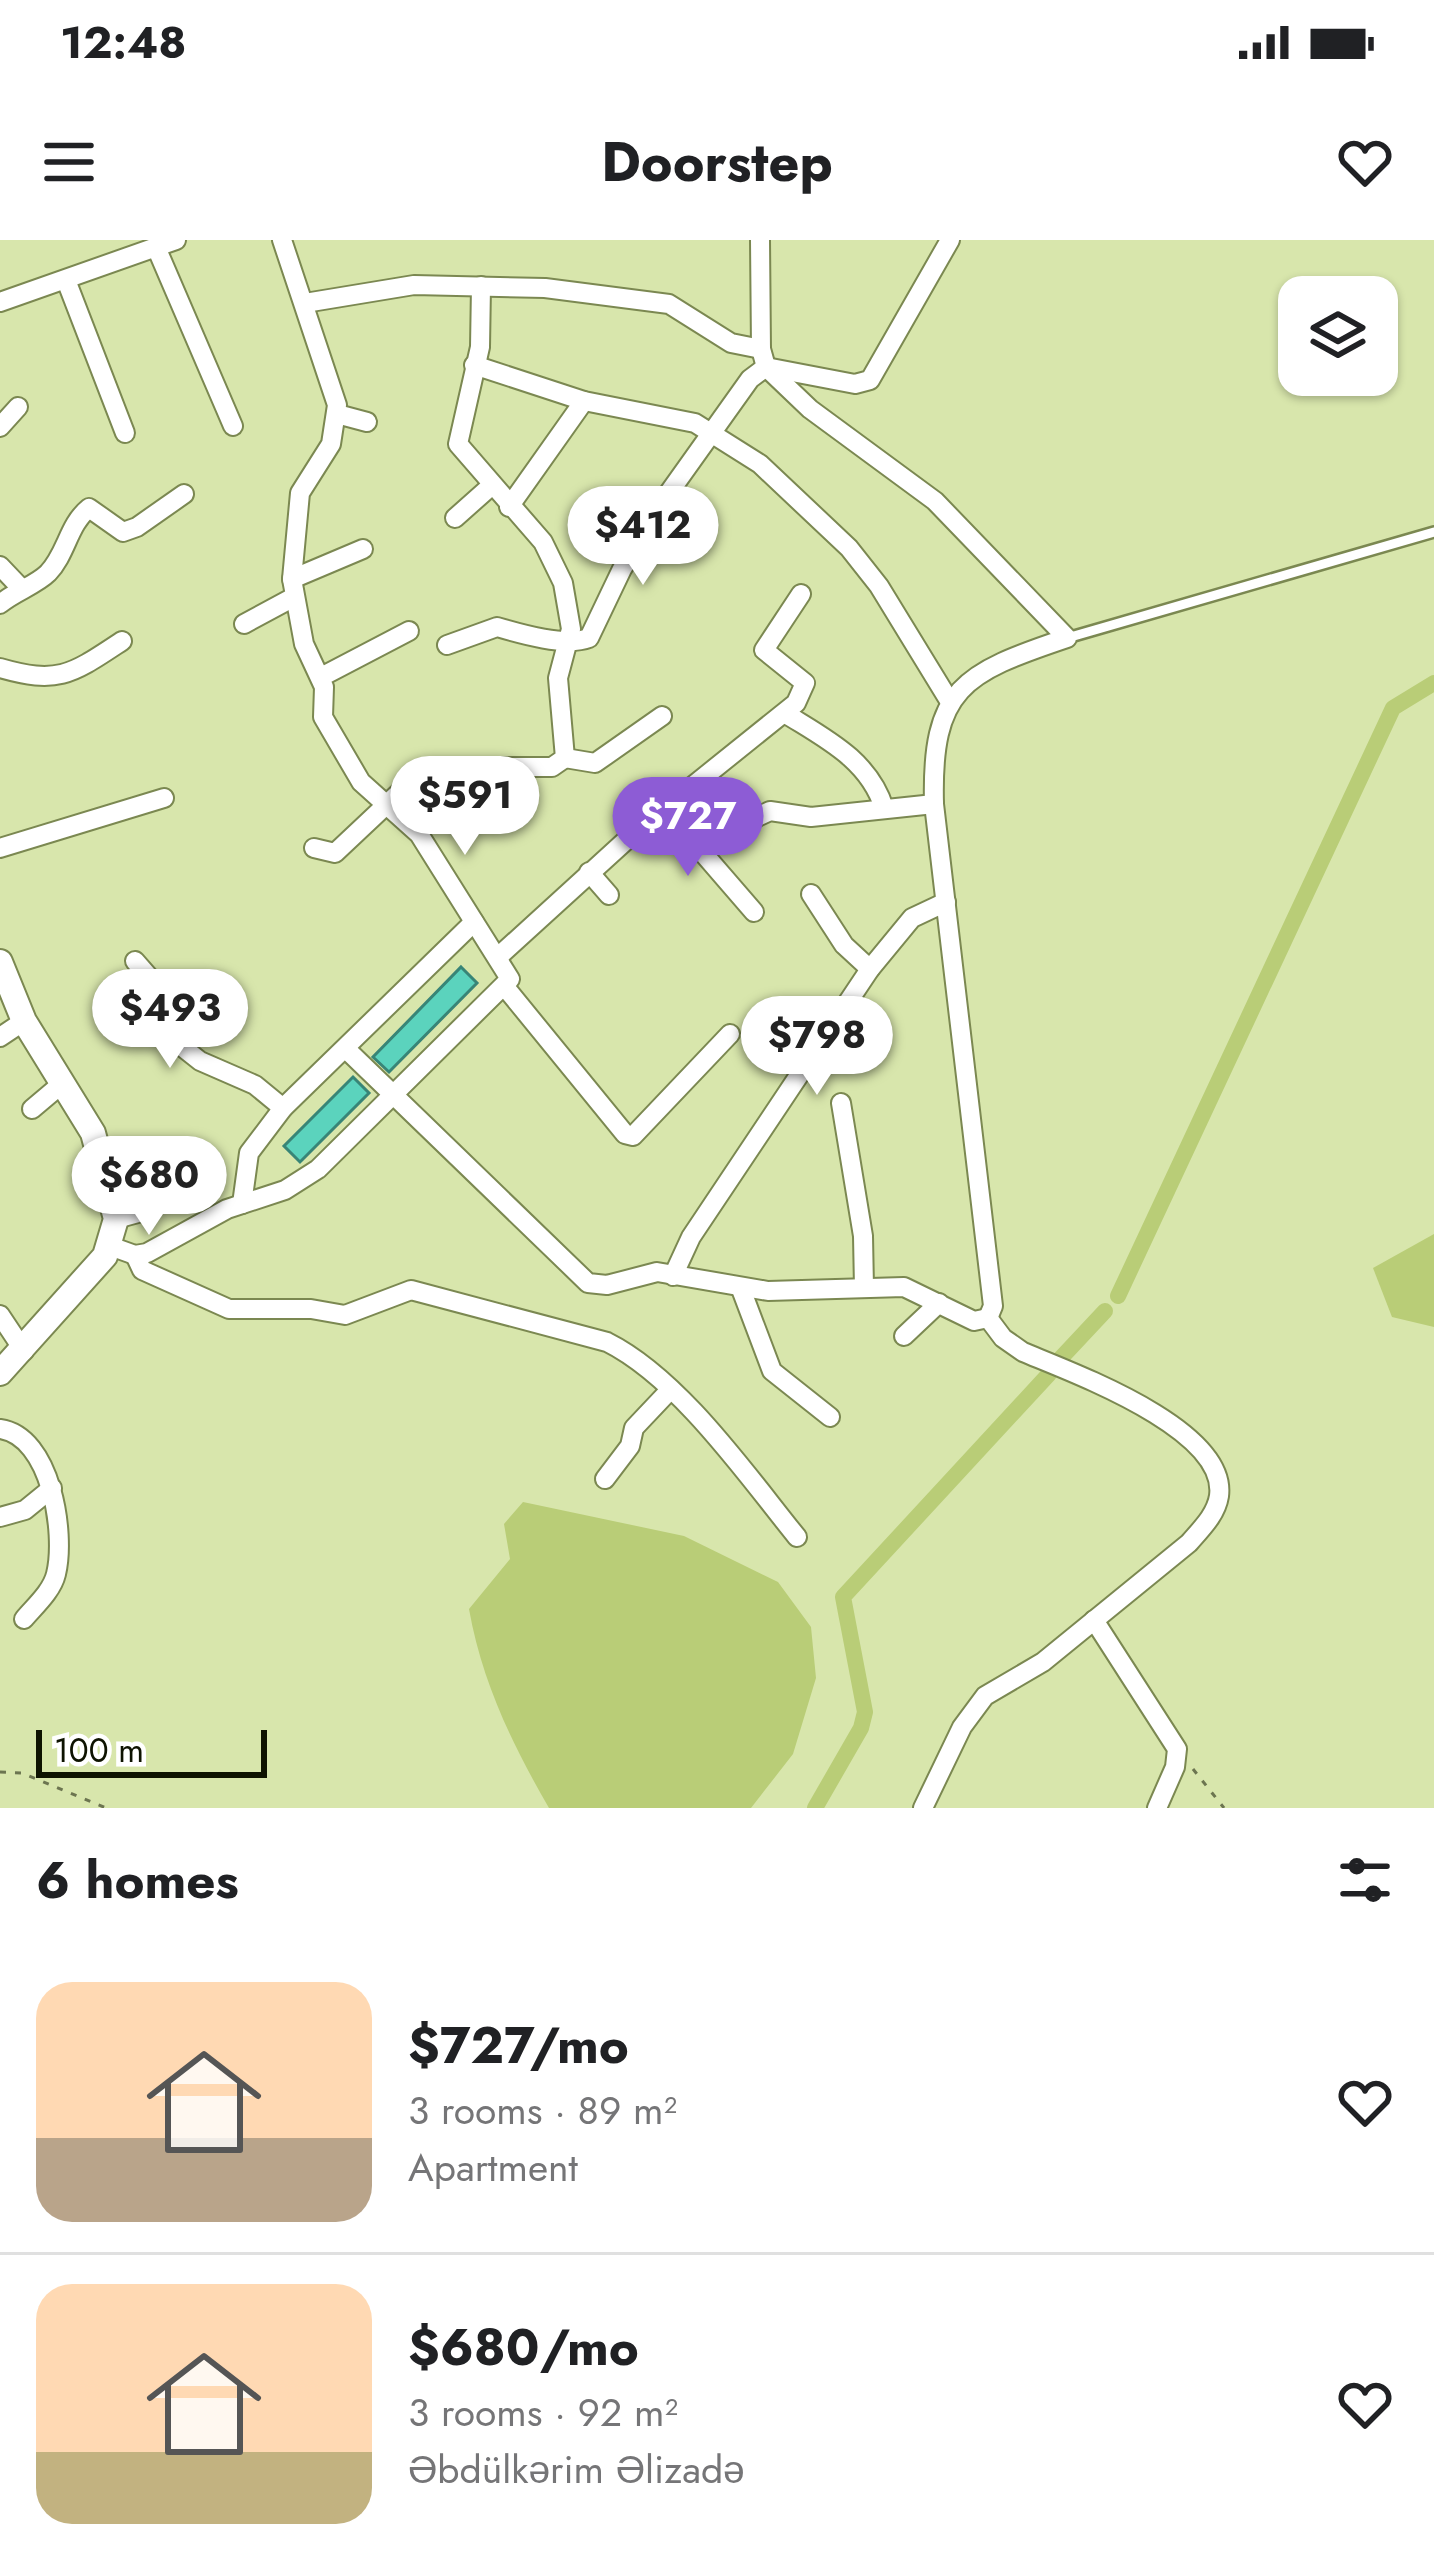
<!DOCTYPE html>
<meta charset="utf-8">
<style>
:root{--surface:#fff;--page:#f6f6f6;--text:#202124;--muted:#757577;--line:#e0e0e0;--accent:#8d5cd5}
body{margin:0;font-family:Jost,sans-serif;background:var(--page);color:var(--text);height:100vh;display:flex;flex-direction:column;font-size:45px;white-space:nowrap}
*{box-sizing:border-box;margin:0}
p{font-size:39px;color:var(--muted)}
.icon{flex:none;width:66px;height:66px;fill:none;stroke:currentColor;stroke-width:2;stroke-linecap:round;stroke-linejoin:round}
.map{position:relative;height:1568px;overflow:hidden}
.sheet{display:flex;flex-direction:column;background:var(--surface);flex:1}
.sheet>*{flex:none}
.tools{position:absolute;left:1278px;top:36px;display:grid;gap:24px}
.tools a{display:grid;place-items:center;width:120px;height:120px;border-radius:24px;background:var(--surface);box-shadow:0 3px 9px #0004;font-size:60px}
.scale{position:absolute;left:36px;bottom:30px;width:231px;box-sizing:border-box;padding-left:12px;border:6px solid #0e1301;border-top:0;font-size:33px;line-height:42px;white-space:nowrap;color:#0e1301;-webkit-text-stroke:9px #fff;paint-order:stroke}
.price{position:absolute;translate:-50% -102px;padding:0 27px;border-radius:42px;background:#fff;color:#222;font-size:39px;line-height:78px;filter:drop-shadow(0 3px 6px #0008)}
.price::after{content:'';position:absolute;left:50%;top:72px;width:36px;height:27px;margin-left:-18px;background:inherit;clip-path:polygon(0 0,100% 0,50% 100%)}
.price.on{background:var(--accent);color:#fff}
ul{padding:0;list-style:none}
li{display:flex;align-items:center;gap:36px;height:300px;padding:0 36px}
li+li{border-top:3px solid var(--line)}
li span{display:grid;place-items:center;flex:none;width:336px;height:240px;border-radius:36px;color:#555}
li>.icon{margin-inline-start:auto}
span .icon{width:144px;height:144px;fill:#fffc;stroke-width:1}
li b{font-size:51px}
h2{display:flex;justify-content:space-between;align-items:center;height:144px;padding:0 36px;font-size:51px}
.status{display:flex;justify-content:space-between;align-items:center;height:84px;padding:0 60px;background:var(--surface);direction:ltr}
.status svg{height:33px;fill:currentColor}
header{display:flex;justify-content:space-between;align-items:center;height:156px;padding:0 36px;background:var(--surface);font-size:54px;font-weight:700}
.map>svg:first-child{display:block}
</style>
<div class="status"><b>12:48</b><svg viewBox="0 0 49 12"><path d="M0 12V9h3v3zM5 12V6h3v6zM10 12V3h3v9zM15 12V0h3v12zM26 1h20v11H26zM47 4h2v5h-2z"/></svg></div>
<header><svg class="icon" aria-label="menu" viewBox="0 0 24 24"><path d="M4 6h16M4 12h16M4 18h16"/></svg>Doorstep<svg class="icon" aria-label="heart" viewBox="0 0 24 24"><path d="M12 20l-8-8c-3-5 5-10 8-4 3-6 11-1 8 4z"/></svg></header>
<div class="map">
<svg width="1434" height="1568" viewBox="0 0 1434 1568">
<rect width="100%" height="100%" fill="#d8e6ac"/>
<g fill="#b9cd77">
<path d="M1434,994V1087L1392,1077L1373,1028Z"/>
<path d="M523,1262L684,1296L778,1342L811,1387L816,1438L793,1514L751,1568H549C512,1504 482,1442 469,1369L510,1319L504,1284Z"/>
</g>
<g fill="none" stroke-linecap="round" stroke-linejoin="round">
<g stroke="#b9cd77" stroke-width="16">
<path d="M1118,1056L1393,468L1434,443"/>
<path d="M1061,1118L1105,1071"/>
<path d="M815,1568L861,1488L865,1472L843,1357L1049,1134"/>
</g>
</g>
<g fill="#5bd3bd" stroke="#388577" stroke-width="3">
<path d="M461,727L477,743L389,832L373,817Z"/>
<path d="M353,837L369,853L300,922L284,906Z"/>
</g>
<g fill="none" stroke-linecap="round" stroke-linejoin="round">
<g stroke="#7b8851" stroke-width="14">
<path id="service" d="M1067,398L1434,292"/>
</g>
<g stroke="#7b8851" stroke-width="22">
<g id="minor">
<path d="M760,0L761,109L766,127L810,169L935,261L1067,398C963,433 931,448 934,564L993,1066L988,1078"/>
<path d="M156,7L233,186"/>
<path d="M66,40L125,193"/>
<path d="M0,62L176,0"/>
<path d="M305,63L414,45L545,48L669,64L731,103L761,109"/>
<path d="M474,125L584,161L695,183L760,224L849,308L879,346L950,462"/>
<path d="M337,174L367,182"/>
<path d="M0,187L18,167"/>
<path d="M509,267L584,161"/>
<path d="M455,278L491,246"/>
<path d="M0,326L20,347"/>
<path d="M292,339L363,309"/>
<path d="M0,364C14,352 36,345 48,333C67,313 68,285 89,268L123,292L137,287L184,254"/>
<path d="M244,384L294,357"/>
<path d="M447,405L497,387C521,394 565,407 589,398L622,329L668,254L750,139L766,127L855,144L870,140L950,0"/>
<path d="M0,428C59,445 72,434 122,401"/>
<path d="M321,437L409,391"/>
<path d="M786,474C826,499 869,520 884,568"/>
<path d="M565,518L595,523L662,476"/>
<path d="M665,569L754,672"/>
<path d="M695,606L770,571L811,577L934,564"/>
<path d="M0,608L164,558"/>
<path d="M314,608L335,613L419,534L449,527H552L565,518L558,438L571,389L563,343L543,302L458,204L480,107L481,46"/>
<path d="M589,632L609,655"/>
<path d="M811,654L844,705L870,729"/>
<path d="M499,716L633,594L796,463L805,443L764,410L801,354"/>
<path d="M135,721L163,753L172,774L170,789L176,802L200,821L255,845L283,868"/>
<path d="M505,747L625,894L633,896L730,794"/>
<path d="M0,797L24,781"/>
<path d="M346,809L588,1043L607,1045L657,1032L768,1051L904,1047L974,1081L988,1078"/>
<path d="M841,863L863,996L864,1048"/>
<path d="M32,869L64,842"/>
<path d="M242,964L249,913L283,868L474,682"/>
<path d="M116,979L138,973L155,959"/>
<path d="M110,1006L135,1015L147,1013L227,969L285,950L318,929L510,739L419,594L361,542L323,477L324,447L304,404L292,339L300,253L331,204L337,165L282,0"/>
<path d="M135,1015L142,1030L229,1069H311L345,1075L411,1050L607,1102C679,1138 746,1234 797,1297"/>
<path d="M673,1036L691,997L870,729L912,678L946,662"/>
<path d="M741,1049L772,1131L830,1177"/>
<path d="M0,1075L24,1111"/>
<path d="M904,1096L939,1063"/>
<path d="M0,1189C51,1196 66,1293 56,1334C52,1351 35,1366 24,1379"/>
<path d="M605,1239L630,1206L634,1188L669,1151"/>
<path d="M0,1277L25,1270L52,1248"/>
<path d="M1094,1380L1177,1509L1175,1527L1157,1568"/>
<path d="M923,1568L962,1487L985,1456L1043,1422L1189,1303C1201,1289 1216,1275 1219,1256C1228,1189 1073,1133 1023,1112L1003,1098L988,1078"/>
</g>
</g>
<g stroke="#7b8851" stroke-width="28">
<path id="tertiary" d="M0,722L24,781L93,893L116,979L105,1016L0,1133"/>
</g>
<g stroke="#6c7550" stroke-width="3" stroke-dasharray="6 9" stroke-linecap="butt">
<path d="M1193,1529L1224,1568"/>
<path d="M0,1532L22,1533L106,1568"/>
</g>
<use href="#service" stroke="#fff" stroke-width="9"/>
<use href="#minor" stroke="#fff" stroke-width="18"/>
<use href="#tertiary" stroke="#fff" stroke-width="24"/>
</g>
</svg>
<div class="tools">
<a><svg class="icon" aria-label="layers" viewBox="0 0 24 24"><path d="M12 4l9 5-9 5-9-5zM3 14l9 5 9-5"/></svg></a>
</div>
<div class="scale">100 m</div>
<b class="price" style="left:643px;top:348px">$412</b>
<b class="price" style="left:465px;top:618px">$591</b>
<b class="price on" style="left:688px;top:639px">$727</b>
<b class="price" style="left:170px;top:831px">$493</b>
<b class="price" style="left:817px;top:858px">$798</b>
<b class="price" style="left:149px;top:998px">$680</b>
</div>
<section class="sheet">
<h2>6 homes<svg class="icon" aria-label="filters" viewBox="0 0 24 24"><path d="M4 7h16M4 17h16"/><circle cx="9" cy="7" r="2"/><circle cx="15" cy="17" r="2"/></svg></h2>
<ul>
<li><span style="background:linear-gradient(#ffd9b3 65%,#b9a48a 0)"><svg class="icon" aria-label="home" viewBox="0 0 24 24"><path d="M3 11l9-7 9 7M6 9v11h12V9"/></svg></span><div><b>$727/mo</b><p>3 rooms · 89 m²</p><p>Apartment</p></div><svg class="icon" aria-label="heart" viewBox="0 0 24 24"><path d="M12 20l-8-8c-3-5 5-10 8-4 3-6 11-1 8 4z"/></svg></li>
<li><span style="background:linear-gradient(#ffd9b3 70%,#c2b280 0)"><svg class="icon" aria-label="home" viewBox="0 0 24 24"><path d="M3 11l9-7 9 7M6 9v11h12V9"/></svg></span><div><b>$680/mo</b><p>3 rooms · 92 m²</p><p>Əbdülkərim Əlizadə</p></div><svg class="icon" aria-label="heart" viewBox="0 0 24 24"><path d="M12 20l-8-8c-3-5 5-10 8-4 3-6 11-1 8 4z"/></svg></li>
</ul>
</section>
